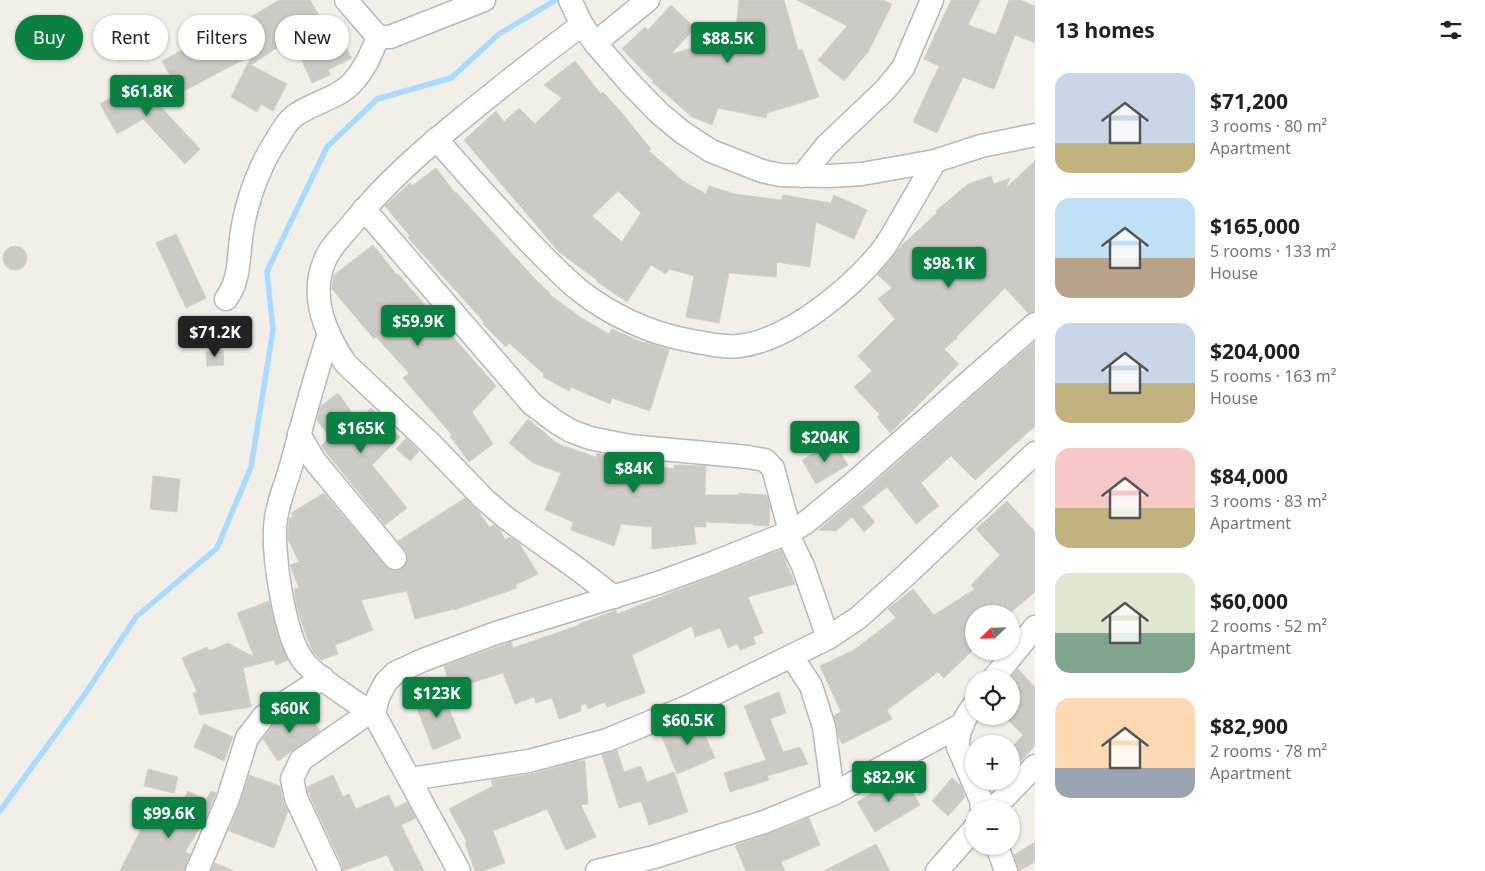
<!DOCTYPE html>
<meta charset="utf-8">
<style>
:root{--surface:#fff;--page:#f2f2f2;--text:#202124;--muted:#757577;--accent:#0b8043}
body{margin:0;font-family:"Noto Sans",sans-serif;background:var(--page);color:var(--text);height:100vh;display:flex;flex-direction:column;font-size:19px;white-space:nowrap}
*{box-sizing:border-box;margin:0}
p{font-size:16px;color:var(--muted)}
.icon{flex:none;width:28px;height:28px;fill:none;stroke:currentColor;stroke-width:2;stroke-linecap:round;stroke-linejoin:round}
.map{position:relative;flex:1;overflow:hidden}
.side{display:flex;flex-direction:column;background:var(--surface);width:450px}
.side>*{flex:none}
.banner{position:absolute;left:15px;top:15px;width:475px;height:45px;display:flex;gap:10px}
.needle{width:32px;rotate:247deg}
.fabs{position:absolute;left:965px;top:605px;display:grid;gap:10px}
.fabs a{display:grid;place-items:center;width:55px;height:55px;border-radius:50%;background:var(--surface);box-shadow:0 1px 4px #0004;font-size:25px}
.price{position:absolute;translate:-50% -42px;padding:0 11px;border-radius:5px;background:var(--accent);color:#fff;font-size:16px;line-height:32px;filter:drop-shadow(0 1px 2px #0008)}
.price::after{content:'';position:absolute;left:50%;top:30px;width:15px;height:11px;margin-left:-8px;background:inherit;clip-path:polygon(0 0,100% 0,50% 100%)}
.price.on{background:#222;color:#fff}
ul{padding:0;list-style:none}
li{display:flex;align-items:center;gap:15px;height:125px;padding:0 20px}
li span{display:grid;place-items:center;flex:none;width:140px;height:100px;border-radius:15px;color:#555}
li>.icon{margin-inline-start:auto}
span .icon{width:60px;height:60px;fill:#fffc;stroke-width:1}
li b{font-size:21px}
h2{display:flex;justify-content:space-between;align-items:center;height:60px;padding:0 20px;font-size:21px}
.pill{padding:0 18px;border-radius:22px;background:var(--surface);box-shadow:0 1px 4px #0004;font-size:18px;line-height:45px}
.pill.on{background:var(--accent);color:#fff}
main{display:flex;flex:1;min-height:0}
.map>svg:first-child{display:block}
</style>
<main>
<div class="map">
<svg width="1035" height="871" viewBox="0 0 1035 871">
<rect width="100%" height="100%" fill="#f1efe8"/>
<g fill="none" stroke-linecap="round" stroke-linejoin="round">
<path stroke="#aadaff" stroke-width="5.5" d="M0,811L85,694L136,617L217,548L251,467L273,330L267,271L327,147L377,99L451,78L499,34L556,0"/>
</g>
<g fill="#cccac5" stroke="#d6d1c6" fill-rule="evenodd">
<path d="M279,0H310L326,27L333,23L352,58L328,70L330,75L312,83L292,38L251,65L287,84L273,111L261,104L257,112L231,97L252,55L180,93L162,61L228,25L230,27L245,19L246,20Z"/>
<path d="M739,0H784L798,50L802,49L819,97L767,113L766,118L718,108L712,125L692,117L652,82L653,81L622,49L645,27L648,30L671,5L695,28L671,54L733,37L735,38Z"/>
<path d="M797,0H883L892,4L868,52L844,81L818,60L847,26Z"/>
<path d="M951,0H980L968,25L996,35L1009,0H1020L1035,6V43L1015,35L994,89L963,77L937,133L913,122L939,66L924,59Z"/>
<path d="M575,61L601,94L603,92L622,113L651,149L649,151L683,181L706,194L709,186L735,194L782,200L783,195L831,203L834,195L867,210L854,239L816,222L810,267L777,262L776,277L729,273L719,323L686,317L694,276L669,269L666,274L651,265L627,302L596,281L597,280L559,252L464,140L496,111L504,122L519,108L535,124L562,98L544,85ZM618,191L641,213L622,242L592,216Z"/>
<path d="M131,75L200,149L185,164L143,119L117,134L100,104L121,92L116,85Z"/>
<path d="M1035,161V311L1028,313L1005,288L956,337L957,338L944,349L959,364L890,433L877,417L880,415L854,387L872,371L858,356L895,319L878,299L892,288L878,275L902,245L937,213L936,211L968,184L991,176L994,184L1010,178L1006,188Z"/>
<path d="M436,168L455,193L456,192L536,280L550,293L549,294L580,317L609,334L612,329L644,343L645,342L669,350L650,411L612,398L610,404L571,387L569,391L543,377L544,374L509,343L506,347L483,324L484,322L408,238L410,236L385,206L410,183L412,186Z"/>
<path d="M176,234L206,298L186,308L156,243Z"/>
<path d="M373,245L397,275L398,274L496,386L472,412L493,444L469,462L450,436L452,435L403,378L409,373L376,337L374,339L332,289L334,275Z"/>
<circle cx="15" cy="258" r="12"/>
<path d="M1035,341V426L975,480L951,456L921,483L939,506L916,524L887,487L862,507L875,522L864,532L852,517L836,531L818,530L858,497Z"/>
<path d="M223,350L224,365L207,366L206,352Z"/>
<path d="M338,393L358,421L371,408L400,437L372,465L407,508L385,525L321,446L330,437L317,420L321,406Z"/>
<path d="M528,419L558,444L596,457L597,453L601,454L637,466L638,462L674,469V465L706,466L705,495H739V493L767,495L770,508L769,526L753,525V524L706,522V527H694L696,544L652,549V527L621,524L614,546L571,530L573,522L545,510L561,473L533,463L509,443Z"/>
<path d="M406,438L419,451L410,461L396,449Z"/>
<path d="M834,442L848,465L816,484L802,460Z"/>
<path d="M153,476L180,479L177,512L150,509Z"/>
<path d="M324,493L385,566L390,570L397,571L403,568L407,562L408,555L398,541L465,498L479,512L489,527L494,525L501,531L505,540L509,537L519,543L538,574L515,585L517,588L454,610V609L415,619L407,591L361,600L373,630L335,645L338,654L321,660L313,652L308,641L297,608L294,589L299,588L290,565L299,562L288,539V532L289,518L293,517L291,513Z"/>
<path d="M1007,501L1035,532V592L1009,614H974V649L944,678L938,672L887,710L892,719L842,744L839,738L834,715L841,712L820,666L854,650L896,618L888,609L913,589L934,615L975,589L971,585L1000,555L976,529Z"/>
<path d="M781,550L795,584L748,597L763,633L753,637L756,644L740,650L738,644L728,648L720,628L695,637L692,626L632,655L645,693L607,707L605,702L588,709L586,704L581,705V711L559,719L552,698L536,703L534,697L515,704L503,673L451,689L444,666L511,642L513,648L579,625V624L616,610L617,614Z"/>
<path d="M269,601L277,635L288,660L276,665L274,660L243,668L251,707L200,715L193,693L197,692L182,658L207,647L209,651L228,643L254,657L237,613Z"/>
<path d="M1018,669L1035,687V746L1011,772V748L1023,735L1006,718L1011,716V677Z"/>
<path d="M441,689L461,738L433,750L414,700Z"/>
<path d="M779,692L786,713L770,719L783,752L800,747L808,764L767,776L769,780L730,792L724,773L766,760L744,706Z"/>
<path d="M302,707L320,731L278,761L263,739L273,726Z"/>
<path d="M698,719L715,758L677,774L661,734Z"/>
<path d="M204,724L233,737L224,761L194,747Z"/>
<path d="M617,750L624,772L641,766L647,782L674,772L688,812L649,825L641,801L619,808L602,755Z"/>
<path d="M578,761H585L588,804L581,805L596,837L566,850L547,809L493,831L505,863L483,871H475L465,843L467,842L449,809L493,786L491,781L492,780L532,774Z"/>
<path d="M148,769L178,777L174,793L144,786Z"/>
<path d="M249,775L280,786L283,801L288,811L274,848L229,831L240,803Z"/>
<path d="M333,775L343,797L349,794L356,809L389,795L395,808L407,802L416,818L401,825L424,871H395L387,855L343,871L342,865L309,794L307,787Z"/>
<path d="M903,775L920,805L875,832L857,802Z"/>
<path d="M952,778L961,786L965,797L948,816L932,801Z"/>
<path d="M188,791L206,800L211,791L216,793L204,821L185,852L190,854L184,871H120L146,819L170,828Z"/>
<path d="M809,818L820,845L781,862L785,871H746L735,845L768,834Z"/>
<path d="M1035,842V862L1019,871L1014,855Z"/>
<path d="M876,844L890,871H824Z"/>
<path d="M215,863L232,870V871H211Z"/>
</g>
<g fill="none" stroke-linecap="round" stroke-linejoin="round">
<g stroke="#b5b8bc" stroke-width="25">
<g id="minor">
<path d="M346,0L378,37H390L484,0"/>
<path d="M570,0L582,25L595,43L629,82L659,113L682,132L711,151L762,171L780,175L829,176L862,174L935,161L981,146L1035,135"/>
<path d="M582,25C542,54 503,85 465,116C424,149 385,183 352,224C343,235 330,247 325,260C309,296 326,335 346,364L429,442L484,499L506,518L579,570L614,597"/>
<path d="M595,43L648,0"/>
<path d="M436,139C469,176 501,213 535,248C549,262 563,277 579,290C609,314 649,333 687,340C704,343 722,348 739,346C790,340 852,288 883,249C889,241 894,232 899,223C911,203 923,182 935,161"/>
<path d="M802,176L826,146L885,90L903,68L932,0"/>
<path d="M364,209L532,404L556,422L571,431L590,438L630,446L748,457L765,460L773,468L790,532"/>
<path d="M226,299C241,279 238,255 242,231C247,199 260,165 277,139C281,132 287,122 293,117C310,103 336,100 352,83C365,69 371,54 378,37"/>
<path d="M329,334C314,378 303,422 291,466C286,483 279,500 276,518C271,548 284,633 302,659C313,675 356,703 374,714"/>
<path d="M299,434L314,460L395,558"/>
<path d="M787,533L803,566L828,638"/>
<path d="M792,657L811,686L824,727L833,794"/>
<path d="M993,679L1035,627"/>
<path d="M974,705C965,717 957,732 958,747L981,800L982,809"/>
<path d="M410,779L529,761L607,740L687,707L828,638L858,618L905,576L1035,453"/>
<path d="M993,809L1035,766"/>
<path d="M997,846L1006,871"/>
<path d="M197,871L228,799L247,738L264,716L323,678"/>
<path d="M330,871L296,798L292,779L301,760L370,712"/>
<path d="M459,871L374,714L378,697L386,682L395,673L423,660L496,633L658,583L710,564L790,532L805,523L849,487L1035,324"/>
<path d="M597,871L654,857L764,822L833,794L963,724"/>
<path d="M937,871L974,829"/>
</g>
</g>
<use href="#minor" stroke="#fff" stroke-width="22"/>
</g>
</svg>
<div class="fabs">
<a><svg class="needle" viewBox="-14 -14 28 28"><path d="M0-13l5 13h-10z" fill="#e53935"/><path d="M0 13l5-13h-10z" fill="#757577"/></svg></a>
<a><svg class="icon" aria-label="locate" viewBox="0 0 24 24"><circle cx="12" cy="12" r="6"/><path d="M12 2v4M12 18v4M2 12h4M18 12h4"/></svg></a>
<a>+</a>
<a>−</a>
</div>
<b class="price" style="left:728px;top:64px">$88.5K</b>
<b class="price" style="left:147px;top:117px">$61.8K</b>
<b class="price" style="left:949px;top:289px">$98.1K</b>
<b class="price" style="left:418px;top:347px">$59.9K</b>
<b class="price on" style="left:215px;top:358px">$71.2K</b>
<b class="price" style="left:361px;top:454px">$165K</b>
<b class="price" style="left:825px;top:463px">$204K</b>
<b class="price" style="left:634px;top:494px">$84K</b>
<b class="price" style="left:437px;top:719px">$123K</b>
<b class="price" style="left:290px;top:734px">$60K</b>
<b class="price" style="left:688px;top:746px">$60.5K</b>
<b class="price" style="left:889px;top:803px">$82.9K</b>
<b class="price" style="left:169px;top:839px">$99.6K</b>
<div class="banner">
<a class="pill on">Buy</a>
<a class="pill">Rent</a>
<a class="pill">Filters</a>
<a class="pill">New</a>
</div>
</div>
<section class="side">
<h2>13 homes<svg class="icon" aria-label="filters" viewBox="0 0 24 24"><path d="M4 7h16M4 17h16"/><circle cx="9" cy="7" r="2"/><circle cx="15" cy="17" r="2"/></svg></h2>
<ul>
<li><span style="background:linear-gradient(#c9d6e8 70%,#c2b280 0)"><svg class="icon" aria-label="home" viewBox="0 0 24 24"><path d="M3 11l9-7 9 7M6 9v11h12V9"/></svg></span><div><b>$71,200</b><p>3 rooms · 80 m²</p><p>Apartment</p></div></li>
<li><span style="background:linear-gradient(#bfe0f5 60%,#b9a48a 0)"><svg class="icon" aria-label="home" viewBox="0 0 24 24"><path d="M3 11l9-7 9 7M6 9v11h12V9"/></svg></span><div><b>$165,000</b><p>5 rooms · 133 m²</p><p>House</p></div></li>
<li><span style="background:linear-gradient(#c9d6e8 60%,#c2b280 0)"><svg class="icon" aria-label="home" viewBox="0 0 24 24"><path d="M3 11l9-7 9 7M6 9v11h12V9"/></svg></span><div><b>$204,000</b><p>5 rooms · 163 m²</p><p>House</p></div></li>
<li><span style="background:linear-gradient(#f6c9c9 60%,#c2b280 0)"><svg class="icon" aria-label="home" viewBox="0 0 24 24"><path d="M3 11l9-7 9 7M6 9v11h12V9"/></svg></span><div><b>$84,000</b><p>3 rooms · 83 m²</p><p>Apartment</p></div></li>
<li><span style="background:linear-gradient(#dfe7d0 60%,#7fa58c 0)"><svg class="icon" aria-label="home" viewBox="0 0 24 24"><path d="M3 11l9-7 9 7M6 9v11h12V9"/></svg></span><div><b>$60,000</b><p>2 rooms · 52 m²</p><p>Apartment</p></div></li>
<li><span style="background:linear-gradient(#ffd9b3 70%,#9aa5b1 0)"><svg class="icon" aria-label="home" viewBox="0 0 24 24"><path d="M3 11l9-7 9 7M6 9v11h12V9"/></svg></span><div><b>$82,900</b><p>2 rooms · 78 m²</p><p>Apartment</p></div></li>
</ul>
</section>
</main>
